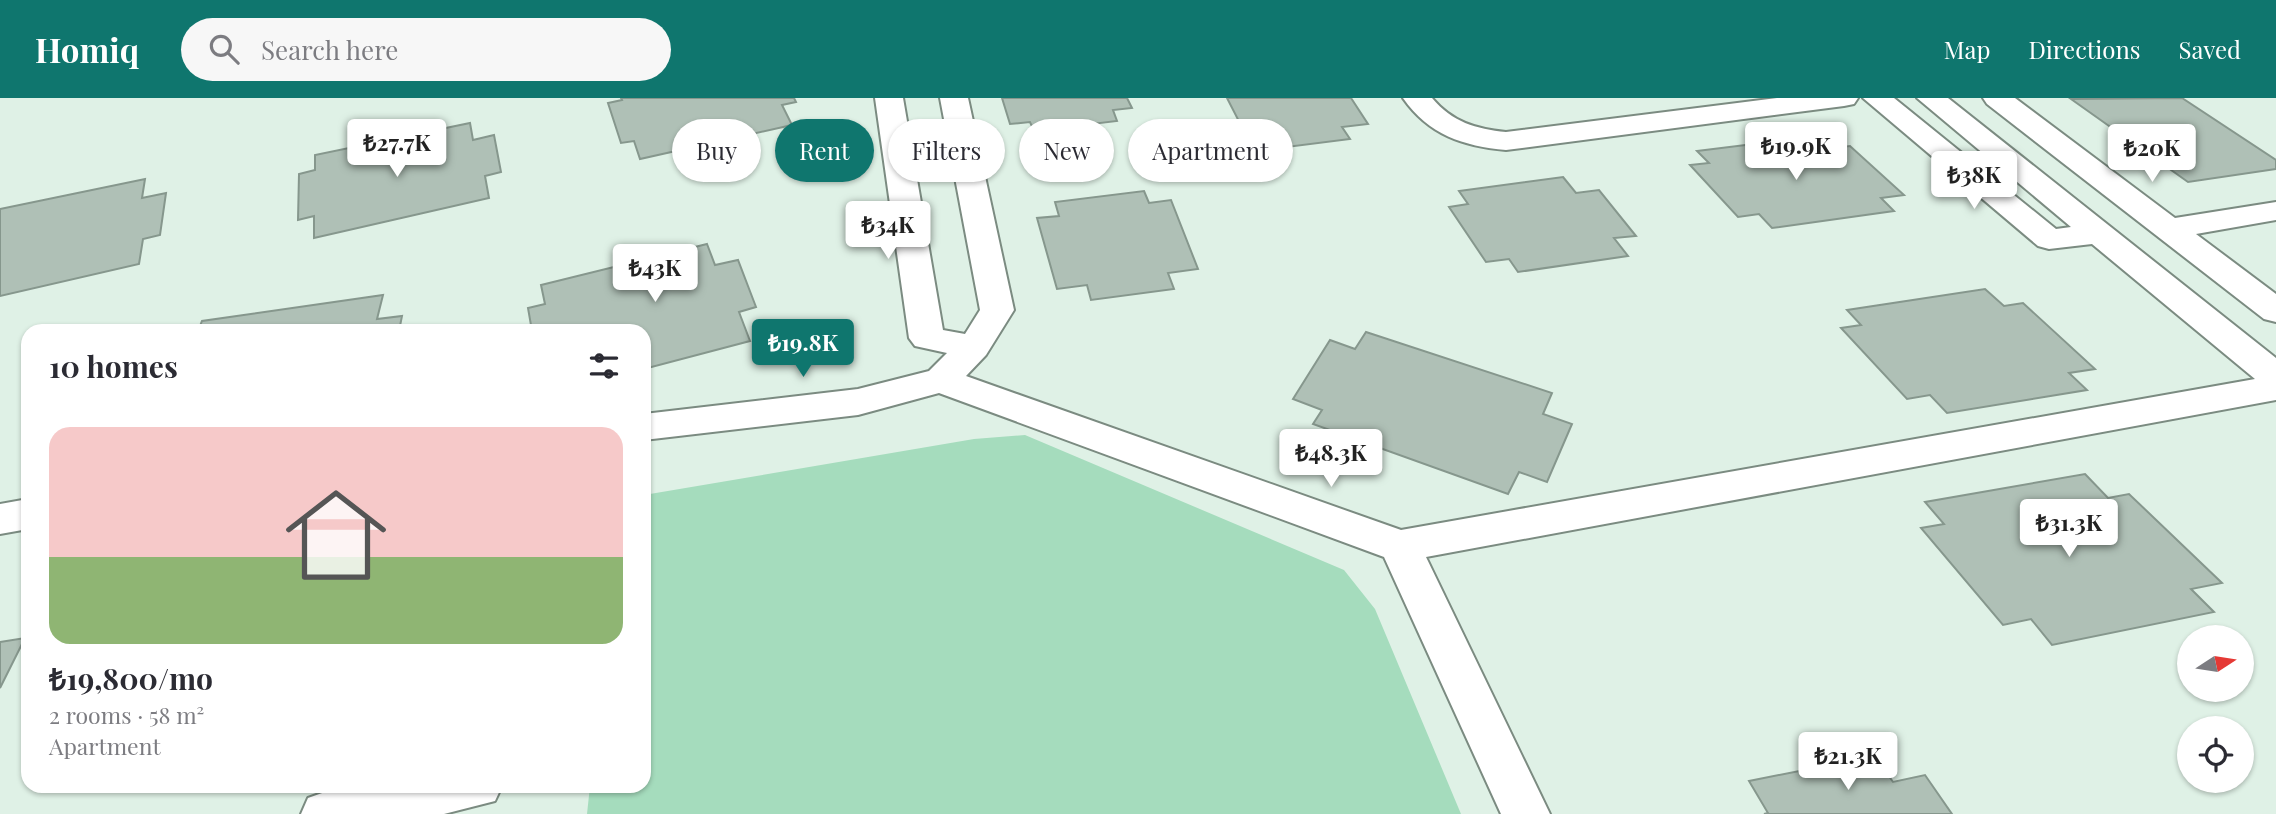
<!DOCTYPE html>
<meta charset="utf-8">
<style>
:root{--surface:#fff;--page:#f7f7f7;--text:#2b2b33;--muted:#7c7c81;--line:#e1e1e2;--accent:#0f766e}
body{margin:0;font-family:"Playfair Display",serif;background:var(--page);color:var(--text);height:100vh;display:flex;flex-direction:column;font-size:26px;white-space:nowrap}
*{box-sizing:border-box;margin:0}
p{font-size:23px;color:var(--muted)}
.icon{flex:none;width:38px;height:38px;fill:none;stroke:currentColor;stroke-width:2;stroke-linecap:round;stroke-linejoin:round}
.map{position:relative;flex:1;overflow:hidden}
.details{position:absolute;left:21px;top:226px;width:630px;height:469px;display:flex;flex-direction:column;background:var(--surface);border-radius:21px;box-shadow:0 2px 5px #0004}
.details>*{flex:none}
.guide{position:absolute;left:672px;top:21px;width:665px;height:63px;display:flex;gap:14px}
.needle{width:46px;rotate:78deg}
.fabs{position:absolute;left:2177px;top:527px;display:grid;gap:14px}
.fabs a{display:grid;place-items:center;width:77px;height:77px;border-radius:50%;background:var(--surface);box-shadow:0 2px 5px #0004;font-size:35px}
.price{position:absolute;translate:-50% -60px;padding:0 16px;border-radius:7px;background:#fff;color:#222;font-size:23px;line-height:46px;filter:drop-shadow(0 2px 4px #0008)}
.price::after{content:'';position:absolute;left:50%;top:42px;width:21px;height:16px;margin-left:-10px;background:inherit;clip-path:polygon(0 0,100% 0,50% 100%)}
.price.active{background:var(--accent);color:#fff}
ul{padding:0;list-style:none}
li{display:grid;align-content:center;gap:14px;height:371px;padding:0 28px}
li+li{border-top:2px solid var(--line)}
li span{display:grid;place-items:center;height:217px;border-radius:21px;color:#555}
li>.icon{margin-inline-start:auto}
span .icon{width:126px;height:126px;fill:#fffc;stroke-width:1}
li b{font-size:30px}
h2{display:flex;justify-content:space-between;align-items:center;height:84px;padding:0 28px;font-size:30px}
.pill{padding:0 24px;border-radius:32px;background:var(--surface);box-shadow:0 2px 5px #0004;font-size:24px;line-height:63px}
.pill.active{background:var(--accent);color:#fff}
header{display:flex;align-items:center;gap:42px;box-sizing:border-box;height:98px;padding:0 35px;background:var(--accent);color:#fff}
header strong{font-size:33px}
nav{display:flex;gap:38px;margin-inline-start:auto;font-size:24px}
.search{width:490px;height:63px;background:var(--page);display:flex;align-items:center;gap:18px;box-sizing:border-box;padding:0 24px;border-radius:38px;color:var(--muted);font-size:26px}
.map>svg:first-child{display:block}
</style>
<header>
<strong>Homiq</strong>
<div class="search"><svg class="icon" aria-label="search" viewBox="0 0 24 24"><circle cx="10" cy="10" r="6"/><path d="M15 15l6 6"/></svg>Search here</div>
<nav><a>Map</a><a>Directions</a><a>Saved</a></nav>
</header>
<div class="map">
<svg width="2276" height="716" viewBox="0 0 2276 716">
<rect width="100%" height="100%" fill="#dff1e6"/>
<path fill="#a5dcbd" d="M1025,337L1344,472L1375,511L1461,716H587L590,688H644V397L974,341Z"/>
<g fill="#afc0b6" stroke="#86978d" stroke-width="2">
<path d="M621,0H794L796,4L782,7L792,27L640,61L634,43L621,45L608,5L622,2Z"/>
<path d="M1002,0H1127L1132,10L1113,12L1117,23L1034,33L1030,24L1010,26Z"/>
<path d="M1227,0H1351L1368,26L1342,29L1350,41L1279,50L1273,38L1248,41Z"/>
<path d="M2182,0L2276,62V71L2188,84L2071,1Z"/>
<path d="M470,25L473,42L494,37L501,74L485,78L489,100L314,140V118L298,122L299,76L315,72V57Z"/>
<path d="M1819,38L1833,50L1850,48L1904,97L1881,100L1894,113L1772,130L1759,116L1738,119L1690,67L1709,65L1697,53Z"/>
<path d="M1563,79L1576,95L1599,92L1636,138L1614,140L1628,158L1518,174L1509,161L1486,164L1449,109L1468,106L1459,93Z"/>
<path d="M145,81L142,100L166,95L160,137L143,141L139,166L0,198V111Z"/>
<path d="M1144,93L1149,105L1171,102L1198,171L1168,175L1174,191L1091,202L1087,187L1057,191L1037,120L1059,118L1055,104Z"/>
<path d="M707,146L715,167L738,162L756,209L739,214L750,243L644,271V233H532L528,210L545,206L541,187Z"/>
<path d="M1985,191L2004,208L2023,205L2095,271L2069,275L2087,292L1947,315L1930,297L1907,301L1841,230L1861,227L1847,212Z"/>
<path d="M383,197L377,221L402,218L399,233H198L202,223Z"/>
<path d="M1366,234L1552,295L1543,316L1572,326L1547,384L1519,374L1508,396L1313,326L1322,312L1293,301L1330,242L1355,251Z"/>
<path d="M2085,376L2108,400L2129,396L2222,485L2191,491L2214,514L2052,547L2031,521L2003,527L1921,430L1944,426L1925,404Z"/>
<path d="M25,540L0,590V544Z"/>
<path d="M1875,658L1893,684L1925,677L1952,716H1764L1768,715L1749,683Z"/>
</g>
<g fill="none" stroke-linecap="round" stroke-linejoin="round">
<g stroke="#7b8b81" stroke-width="4">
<g id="minor">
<path d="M875,0H903L943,232L965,236L980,212L940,0H968L1014,212L986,257L966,278L1401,432L2255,281L2092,146L2049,151L2038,148L1863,0H1894L2056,131L2071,129L1917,0H1948L2276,260V302L1426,459L1550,716H1501L1384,459L939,295L858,317L644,342V316L858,291L929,273L947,255L915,248L909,240Z"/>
<path d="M1403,0H1432C1452,24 1476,31 1506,34L1777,0H1858L1854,6L1844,8L1506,52C1463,48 1429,37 1403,0Z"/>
<path d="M1983,0H2015L2175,120L2276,104V122L2196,136L2276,196V224L2264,221L1987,6Z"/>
<path d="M28,401V431L0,436V406Z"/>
<path d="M358,688H502L495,703L444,716H301L308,700L325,694Z"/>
</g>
</g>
<use href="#minor" fill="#fff" fill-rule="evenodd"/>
</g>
</svg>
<div class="fabs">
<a><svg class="needle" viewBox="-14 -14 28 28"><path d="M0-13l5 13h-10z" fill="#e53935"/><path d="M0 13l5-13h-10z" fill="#7c7c81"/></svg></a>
<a><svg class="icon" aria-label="locate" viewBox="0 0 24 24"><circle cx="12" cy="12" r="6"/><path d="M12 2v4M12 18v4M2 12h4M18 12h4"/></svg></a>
</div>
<b class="price" style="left:397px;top:81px">₺27.7K</b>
<b class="price" style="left:1796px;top:84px">₺19.9K</b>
<b class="price" style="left:2152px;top:86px">₺20K</b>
<b class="price" style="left:1974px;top:113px">₺38K</b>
<b class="price" style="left:888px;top:163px">₺34K</b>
<b class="price" style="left:655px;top:206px">₺43K</b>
<b class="price active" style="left:803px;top:281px">₺19.8K</b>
<b class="price" style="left:1331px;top:391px">₺48.3K</b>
<b class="price" style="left:2069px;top:461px">₺31.3K</b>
<b class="price" style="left:1848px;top:694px">₺21.3K</b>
<div class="guide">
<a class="pill">Buy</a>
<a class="pill active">Rent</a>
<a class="pill">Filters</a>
<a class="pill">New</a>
<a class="pill">Apartment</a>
</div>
<section class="details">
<h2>10 homes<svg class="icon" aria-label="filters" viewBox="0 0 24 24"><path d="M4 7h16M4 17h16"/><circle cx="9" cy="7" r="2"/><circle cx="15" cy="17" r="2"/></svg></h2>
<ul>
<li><span style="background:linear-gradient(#f6c9c9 60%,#8fb573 0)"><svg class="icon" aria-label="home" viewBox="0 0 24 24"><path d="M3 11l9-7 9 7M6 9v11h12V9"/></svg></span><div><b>₺19,800/mo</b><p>2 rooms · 58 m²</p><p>Apartment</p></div></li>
</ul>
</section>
</div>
